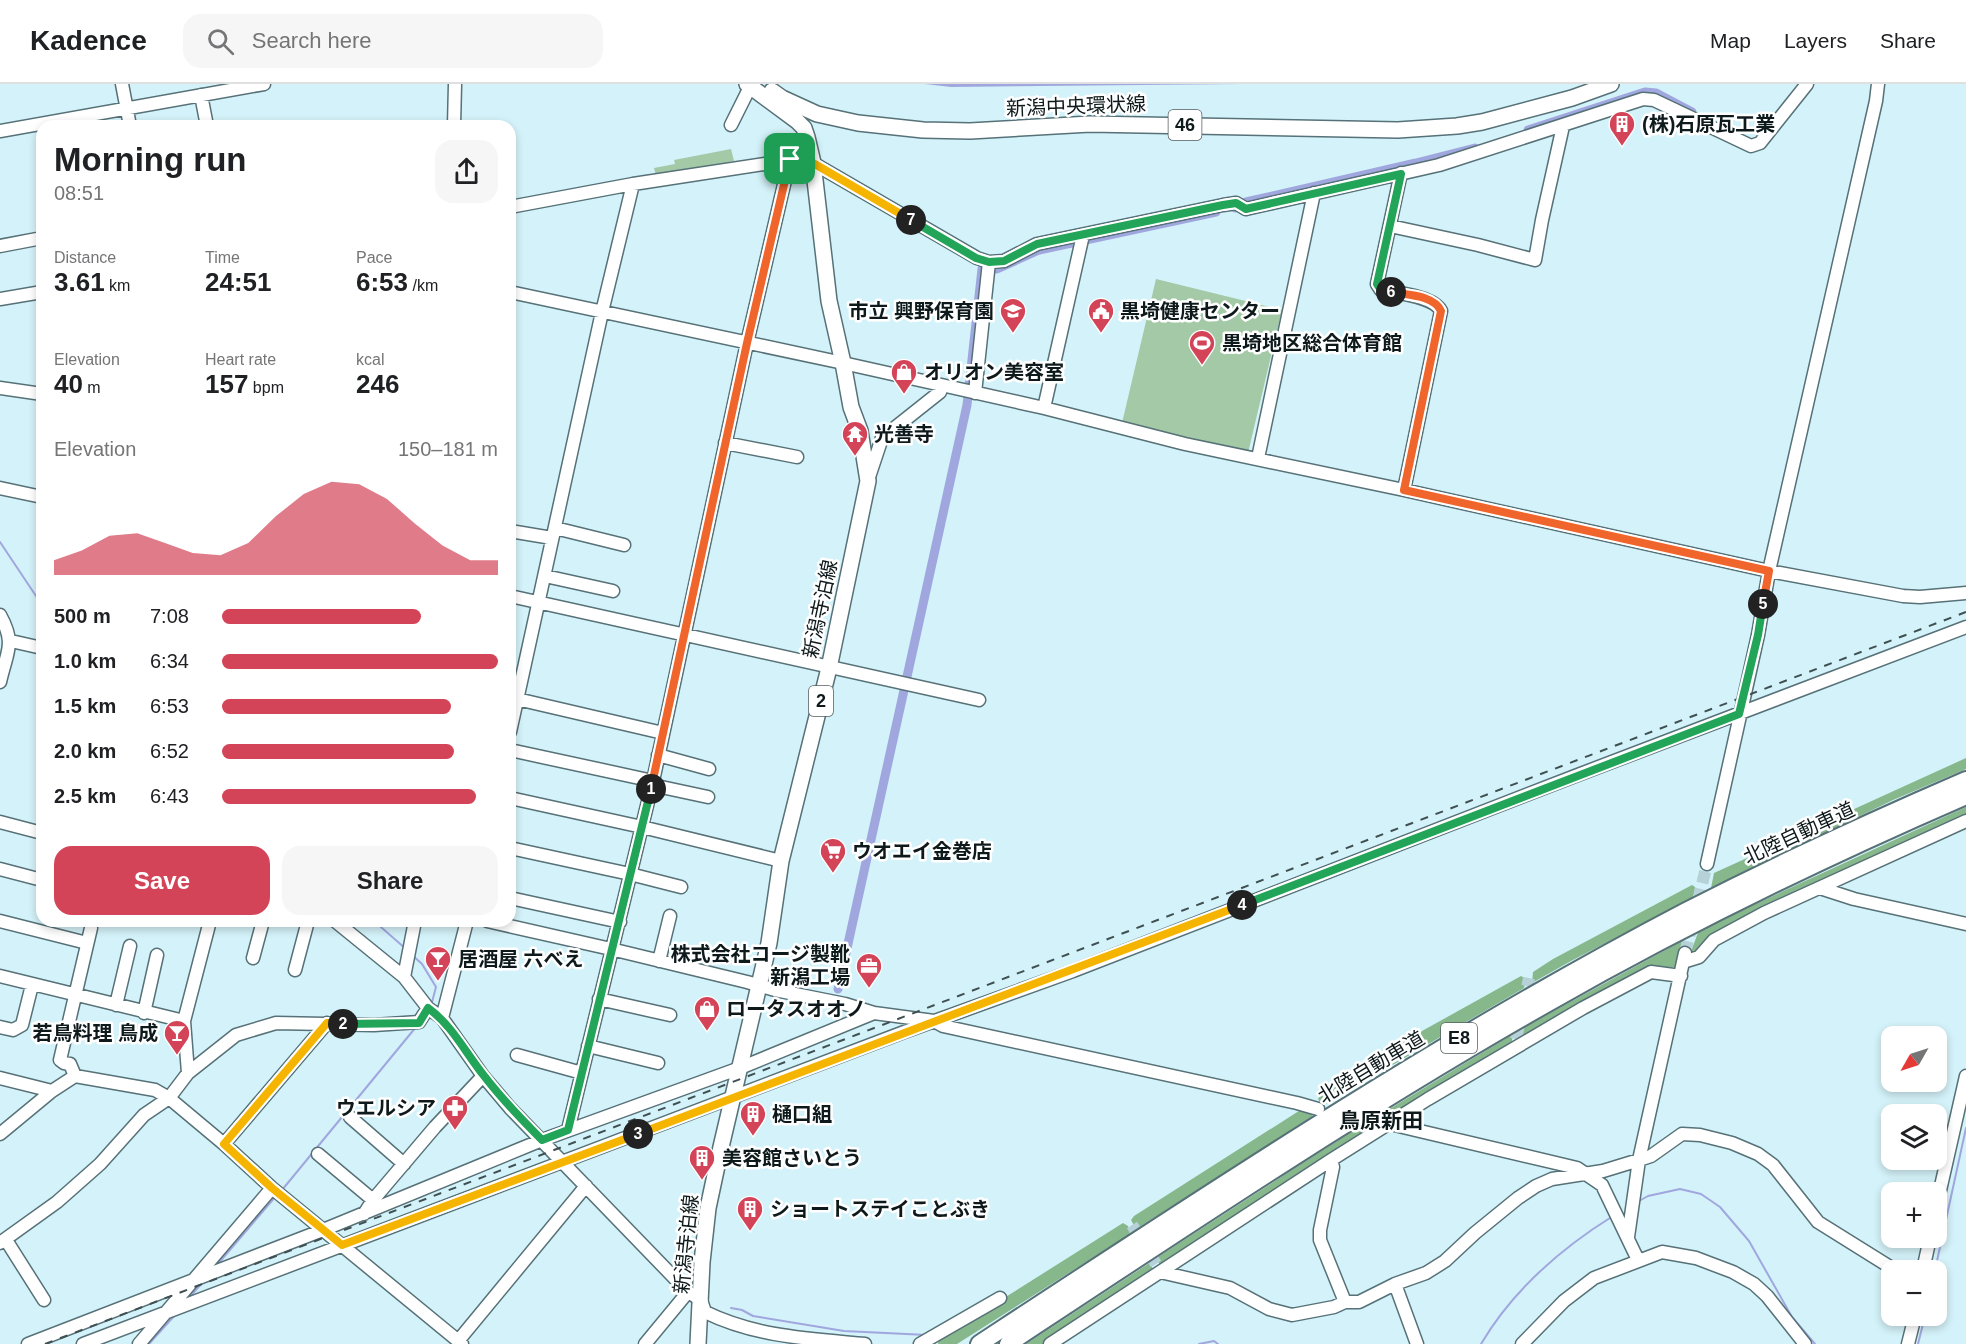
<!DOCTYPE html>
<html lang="en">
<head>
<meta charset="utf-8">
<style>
	:root { --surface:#fff; --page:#f6f6f6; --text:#202124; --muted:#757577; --line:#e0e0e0; --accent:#d44458 }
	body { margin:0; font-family:Helvetica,"Noto Sans JP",sans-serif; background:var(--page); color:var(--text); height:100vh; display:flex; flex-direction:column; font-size:22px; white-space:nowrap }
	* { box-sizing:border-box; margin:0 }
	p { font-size:20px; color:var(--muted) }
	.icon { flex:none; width:33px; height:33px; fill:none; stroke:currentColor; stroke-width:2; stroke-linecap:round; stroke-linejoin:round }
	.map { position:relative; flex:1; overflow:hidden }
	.side { position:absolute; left:36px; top:36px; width:480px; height:807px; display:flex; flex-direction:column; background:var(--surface); border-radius:18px; box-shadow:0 3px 9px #0003 }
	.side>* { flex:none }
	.needle { width:39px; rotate:231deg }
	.tools { position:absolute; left:1881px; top:942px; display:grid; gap:12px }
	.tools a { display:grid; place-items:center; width:66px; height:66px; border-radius:12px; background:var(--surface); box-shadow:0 3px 9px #0003; font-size:30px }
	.pin { position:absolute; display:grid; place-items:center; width:51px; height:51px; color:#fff; margin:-26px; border-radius:12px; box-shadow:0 3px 9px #0006 }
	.km { position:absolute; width:30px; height:30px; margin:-15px; border-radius:50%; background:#222; color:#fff; font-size:16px; line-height:30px; text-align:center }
	.round { display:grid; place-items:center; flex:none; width:63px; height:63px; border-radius:18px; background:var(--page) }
	.headline { display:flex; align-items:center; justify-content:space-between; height:102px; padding:0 18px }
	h1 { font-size:33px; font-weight:600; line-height:45px }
	.figures { display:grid; grid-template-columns:repeat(3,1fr); gap:9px; height:102px; padding:6px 18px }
	.figures div { display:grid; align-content:center }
	.figures b { font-size:26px; font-weight:600 }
	.figures small { font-size:16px; font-weight:400 }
	.figures p { font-size:16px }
	.chart { height:168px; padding:12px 18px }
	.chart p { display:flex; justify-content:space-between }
	.chart svg { width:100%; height:108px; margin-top:6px; fill:var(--accent); opacity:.7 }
	.cta { display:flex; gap:12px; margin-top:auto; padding:12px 18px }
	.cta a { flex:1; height:69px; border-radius:18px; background:var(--accent); color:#fff; font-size:24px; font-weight:600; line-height:69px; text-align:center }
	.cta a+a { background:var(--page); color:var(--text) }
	ul { padding:0 18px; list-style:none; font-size:20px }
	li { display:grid; grid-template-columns:96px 72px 1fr; align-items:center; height:45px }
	li i { height:15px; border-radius:8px; background:var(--accent) }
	header { display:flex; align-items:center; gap:36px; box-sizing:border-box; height:84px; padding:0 30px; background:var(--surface); border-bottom:2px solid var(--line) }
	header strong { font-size:28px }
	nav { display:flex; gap:33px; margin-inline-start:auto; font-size:21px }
	.search { width:420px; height:54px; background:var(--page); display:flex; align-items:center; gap:15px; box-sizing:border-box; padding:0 21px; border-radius:18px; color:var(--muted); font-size:22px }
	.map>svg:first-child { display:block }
</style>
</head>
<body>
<header>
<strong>Kadence</strong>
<div class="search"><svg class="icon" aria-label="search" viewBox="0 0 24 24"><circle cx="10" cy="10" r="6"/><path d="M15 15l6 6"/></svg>Search here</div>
<nav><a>Map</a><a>Layers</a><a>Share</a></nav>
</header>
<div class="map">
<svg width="1966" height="1260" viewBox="0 0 1966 1260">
	<rect width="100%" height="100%" fill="#d4f2f9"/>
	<path fill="#a3c9a7" d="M 731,65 L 734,77 L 656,92 L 654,84 L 675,80 L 674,76 Z
		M 1156,195 L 1282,226 L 1248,369 L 1122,339 Z"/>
	<path fill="#86b88c" d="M 1966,674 L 1966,685 L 1893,716 L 1711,804 L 1714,789 Z
		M 1966,723 L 1966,734 L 1700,867 L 1690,870 L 1699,846 Z
		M 1692,801 L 1695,803 L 1694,813 L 1571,877 L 1532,899 L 1533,888 L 1553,875 Z
		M 1682,857 L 1676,883 L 1650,885 L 1519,960 L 1521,945 Z
		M 1521,892 L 1526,895 L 1524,904 L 1326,1020 L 1320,1018 L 1318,1015 L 1321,1009 L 1413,952 Z
		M 1513,950 L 1511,963 L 1392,1034 L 1378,1032 Z
		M 1302,1025 L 1309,1026 L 1313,1033 L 1136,1145 L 1131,1136 L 1134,1132 Z
		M 1371,1037 L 1373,1043 L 1161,1183 L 1156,1174 L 1357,1044 Z
		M 1123,1139 L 1128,1142 L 1130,1150 L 957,1260 L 938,1260 L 939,1255 Z
		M 1151,1178 L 1153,1187 L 1045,1260 L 1026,1260 Z"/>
	<path fill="#a0a7df" d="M 925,0 L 1240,0 L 951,3 Z"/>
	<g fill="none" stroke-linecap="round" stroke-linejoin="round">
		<path stroke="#a0a7df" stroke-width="2" d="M 0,458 L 42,521
			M 374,837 L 406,865
			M 412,871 L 422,880 L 436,903 L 431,922
			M 282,1106 L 416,943
			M 1639,1117 L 1648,1112 L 1680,1105 L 1701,1110 L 1720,1123 L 1749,1157 L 1792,1233 L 1815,1260
			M 217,1181 L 276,1112
			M 1935,1186 L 1966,1044
			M 188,1215 L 202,1199
			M 731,1224 L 742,1226 L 753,1232 L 844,1247 L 927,1251
			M 149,1260 L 175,1231
			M 1199,1260 L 1214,1257 L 1218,1260
			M 1481,1260 C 1513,1206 1560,1165 1613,1132
			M 1918,1260 L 1925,1232"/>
		<path stroke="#a0a7df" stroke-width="9" d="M 1528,46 L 1645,8 L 1656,9 L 1692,28
			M 1235,124 L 1246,118 L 1416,79 L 1475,64
			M 838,905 L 967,321 L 982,185 L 997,185 L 1039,166 L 1216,128"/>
		<path stroke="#b6d1d8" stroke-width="12" stroke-dasharray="12 6" stroke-linecap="butt" d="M 1685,869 L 1707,780
			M 1516,955 L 1529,894
			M 1132,1141 L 1156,1180"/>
		<g stroke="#567177" stroke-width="15">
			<path id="minor" d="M 122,0 L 130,42
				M 201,11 L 207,42
				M 731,41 L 750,3
				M 454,42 L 455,0
				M 0,47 L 264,0
				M 1401,89 L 1377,200 L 1381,206 C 1397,209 1434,212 1441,227 L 1404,406
				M 510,123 L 633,100 L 797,75 L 813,79 L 977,174 L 989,178 L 1004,177 L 1037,160 L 1223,121 L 1236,119 L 1246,125 L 1250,124 L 1439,81 L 1643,15 L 1654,16 L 1751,62 L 1760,59 L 1807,0
				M 1390,142 L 1478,161 L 1535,176 L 1542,136 L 1563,42
				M 0,162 L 42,154
				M 510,208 L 843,279 L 1044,324 L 1185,360 L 1404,406 L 1769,487 L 1903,512 L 1920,513 L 1966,509
				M 0,215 L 42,208
				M 0,304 L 42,310
				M 975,309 L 989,178
				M 1044,324 L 1083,151
				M 725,359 L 797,373
				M 1258,374 L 1314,109
				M 868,396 L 882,354 L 940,308 L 942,302
				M 0,404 L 42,413
				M 555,444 L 624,461
				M 510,447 L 552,454
				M 545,492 L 613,507
				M 510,512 L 979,616
				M 0,531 C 16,560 7,567 0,598
				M 11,557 L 42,564
				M 517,615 L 663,649
				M 510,648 L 602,228 L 633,100
				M 510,666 L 653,697
				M 658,671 L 709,685
				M 652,701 L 708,713
				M 510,714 L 642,743 L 781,777
				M 0,738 L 42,749
				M 510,764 L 630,790 L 681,803
				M 1707,780 L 1758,551 L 1769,487 L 1876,17 L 1878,0
				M 0,785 L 42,796
				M 1820,804 L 1854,815 L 1966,840
				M 510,814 L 620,838
				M 0,837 L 87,859
				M 335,837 L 404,893 L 428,924 L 442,934 L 483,992 L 510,1024 L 688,1208 L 701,1216 L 705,1228 C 756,1253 810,1255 865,1260
				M 487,837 L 611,865 L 747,898 L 775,906 L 845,920 L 874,929 L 934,937 L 943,942 L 1297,1019 L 1318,1025
				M 253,874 L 263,837
				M 659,877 L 670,832
				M 1683,878 L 1699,873 L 1714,856 L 1764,829 L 1966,737
				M 295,886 L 308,837
				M 0,892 L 184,937
				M 404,893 L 415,837
				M 599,915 L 670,931
				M 116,921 L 130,862
				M 144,929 L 157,871
				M 442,934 L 467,837
				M 0,943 L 13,946 L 22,941 L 32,901
				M 588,962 L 658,979
				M 517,971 L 582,989
				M 188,989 L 184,937 L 210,837
				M 75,992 L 70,980 L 64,979 L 60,976 L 91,844
				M 0,994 L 52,1007
				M 350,1033 L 404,1080
				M 1379,1035 L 1390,1040 L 1577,1084 L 1602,1101 L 1638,1176
				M 568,1046 L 653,697 L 747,259 L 790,75
				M 0,1050 L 52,1007 L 75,992 L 155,1006 L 169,1014 L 224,1060 L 272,1104 L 462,1260
				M 224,1060 L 327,939
				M 318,1070 L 373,1116
				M 1331,1076 L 1333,1083 L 1320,1146 L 1320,1156 L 1345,1218
				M 1936,1124 L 1966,992
				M 364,1130 L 373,1116 L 435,1043 L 483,992
				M 1628,1153 L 1639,1076 L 1685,869
				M 6,1156 L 44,1216
				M 0,1159 L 57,1118 L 100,1080 L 144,1031 L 169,1014 L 188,989 L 236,951 L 276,939 L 374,941 L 419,938 L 428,924
				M 1923,1186 L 1930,1154
				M 1160,1188 L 1230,1204 L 1269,1225 L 1292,1231 L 1334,1223 L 1345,1218 L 1359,1218 L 1395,1200 L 1426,1189 L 1445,1177 L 1475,1149 L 1518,1114 L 1536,1102 L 1552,1095 L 1603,1087 L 1639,1076 L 1651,1072 L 1682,1050 L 1700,1051 L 1732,1059 L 1758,1070 L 1773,1081 L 1818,1138 L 1895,1186
				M 1395,1200 L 1417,1260
				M 458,1257 L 586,1102
				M 28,1260 L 323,1146 L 542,1056 L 740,984 L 874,929
				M 83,1260 L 904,948 L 1073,887 L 1575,692 L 1966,543
				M 139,1260 L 272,1104
				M 645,1260 L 688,1208
				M 920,1260 L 1000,1214
				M 1050,1260 L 1331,1076 L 1428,1015 L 1583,924 L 1651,888 L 1681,892
				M 1522,1260 L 1564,1217 L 1594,1194 L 1662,1168 L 1696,1174 L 1733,1188 L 1754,1200 L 1767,1212 L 1805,1260
				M 1908,1260 L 1915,1232"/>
		</g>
		<g stroke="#567177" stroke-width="18">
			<path id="major" d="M 772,7 L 782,14 L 817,30 L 858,39 L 923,46 L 970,47 L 1090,40 L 1398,46 L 1457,42 L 1482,38 L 1572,14 L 1611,0
				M 698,1260 L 702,1178 L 708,1124 L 721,1063 L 769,859 L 781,777 L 829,584 L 868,397 L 860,347 L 851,323 L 843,279 L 829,217 L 813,79 L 807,53 L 804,44 L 797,37 L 747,0"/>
		</g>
		<g stroke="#567177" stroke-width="20">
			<path id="highway" d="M 979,1260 C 1210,1108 1441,955 1686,827 C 1778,780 1871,737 1966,696
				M 1008,1260 C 1185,1143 1363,1024 1548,919 C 1683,842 1823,774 1966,712"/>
		</g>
		<use href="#minor" stroke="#fff" stroke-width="12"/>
		<use href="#major" stroke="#fff" stroke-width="15"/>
		<use href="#highway" stroke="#fff" stroke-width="16"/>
		<path stroke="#3f4f52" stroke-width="2" stroke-dasharray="8 8" stroke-linecap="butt" d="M 45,1260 L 1966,528"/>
	</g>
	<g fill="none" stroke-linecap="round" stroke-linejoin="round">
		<g stroke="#fff" stroke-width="12">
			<path id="split-1" d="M 651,705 L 747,259 L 790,75"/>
		</g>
		<g stroke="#fff" stroke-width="12">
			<path id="split-2" d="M 343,940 L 419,939 L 428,924 C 453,942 466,970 485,993 C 502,1015 522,1036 542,1056 L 568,1046 L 651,705"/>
		</g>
		<g stroke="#fff" stroke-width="12">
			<path id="split-3" d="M 343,940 L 327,939 L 224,1060 L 272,1104 L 342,1161 L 638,1050"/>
		</g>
		<g stroke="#fff" stroke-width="12">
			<path id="split-4" d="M 638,1050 L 1242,821"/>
		</g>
		<g stroke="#fff" stroke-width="12">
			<path id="split-5" d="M 1242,821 L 1739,630 L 1758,551 L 1763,520"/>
		</g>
		<g stroke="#fff" stroke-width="12">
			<path id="split-6" d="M 1391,208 C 1407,211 1434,211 1441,227 L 1404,406 L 1769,487 L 1763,520"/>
		</g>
		<g stroke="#fff" stroke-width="12">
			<path id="split-7" d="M 911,136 L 976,174 L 989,178 L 1004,177 L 1037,160 L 1223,121 L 1236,119 L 1246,125 L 1250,124 L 1401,90 L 1377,200 L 1381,206 L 1391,208"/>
		</g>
		<g stroke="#fff" stroke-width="12">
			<path id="split-8" d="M 790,75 L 813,79 L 911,136"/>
		</g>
		<use href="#split-1" stroke="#f0652b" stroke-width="8"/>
		<use href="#split-2" stroke="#22a559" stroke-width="8"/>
		<use href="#split-3" stroke="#f5b400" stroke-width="8"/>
		<use href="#split-4" stroke="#f5b400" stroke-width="8"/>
		<use href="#split-5" stroke="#22a559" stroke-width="8"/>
		<use href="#split-6" stroke="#f0652b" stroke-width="8"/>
		<use href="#split-7" stroke="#22a559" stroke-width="8"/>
		<use href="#split-8" stroke="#f5b400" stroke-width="8"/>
	</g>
	<defs>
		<g id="building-pin" transform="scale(1.35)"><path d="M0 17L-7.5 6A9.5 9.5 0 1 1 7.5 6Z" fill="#d44458" stroke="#fff"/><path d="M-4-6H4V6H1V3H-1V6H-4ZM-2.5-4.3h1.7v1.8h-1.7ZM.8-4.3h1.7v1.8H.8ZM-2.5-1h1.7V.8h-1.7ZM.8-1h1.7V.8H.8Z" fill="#fff"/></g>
		<g id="school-pin" transform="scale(1.35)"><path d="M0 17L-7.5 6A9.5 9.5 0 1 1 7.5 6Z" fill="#d44458" stroke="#fff"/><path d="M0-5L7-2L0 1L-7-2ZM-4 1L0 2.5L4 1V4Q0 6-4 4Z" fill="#fff"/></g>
		<g id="civic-pin" transform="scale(1.35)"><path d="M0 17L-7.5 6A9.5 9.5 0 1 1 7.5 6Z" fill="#d44458" stroke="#fff"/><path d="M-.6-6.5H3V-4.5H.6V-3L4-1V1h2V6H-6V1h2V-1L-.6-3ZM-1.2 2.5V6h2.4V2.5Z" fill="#fff"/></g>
		<g id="stadium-pin" transform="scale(1.35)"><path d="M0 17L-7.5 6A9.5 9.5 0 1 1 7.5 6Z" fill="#d44458" stroke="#fff"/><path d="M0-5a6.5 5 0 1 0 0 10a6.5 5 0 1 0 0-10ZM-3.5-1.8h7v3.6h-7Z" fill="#fff"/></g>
		<g id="shop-pin" transform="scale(1.35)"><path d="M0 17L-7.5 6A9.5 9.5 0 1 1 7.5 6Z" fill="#d44458" stroke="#fff"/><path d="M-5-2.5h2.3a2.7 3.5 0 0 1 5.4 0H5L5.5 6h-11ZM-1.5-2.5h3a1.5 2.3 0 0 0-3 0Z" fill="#fff"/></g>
		<g id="temple-pin" transform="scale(1.35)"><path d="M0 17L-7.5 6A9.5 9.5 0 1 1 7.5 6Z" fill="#d44458" stroke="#fff"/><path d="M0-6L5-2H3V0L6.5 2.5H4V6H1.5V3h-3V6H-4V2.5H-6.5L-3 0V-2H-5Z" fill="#fff"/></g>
		<g id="supermarket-pin" transform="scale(1.35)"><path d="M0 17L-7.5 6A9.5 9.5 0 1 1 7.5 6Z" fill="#d44458" stroke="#fff"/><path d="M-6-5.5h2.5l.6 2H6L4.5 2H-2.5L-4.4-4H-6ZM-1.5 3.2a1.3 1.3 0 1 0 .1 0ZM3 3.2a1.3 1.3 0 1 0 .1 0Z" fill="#fff"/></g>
		<g id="bar-pin" transform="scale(1.35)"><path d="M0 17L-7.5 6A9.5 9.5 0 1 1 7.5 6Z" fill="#d44458" stroke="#fff"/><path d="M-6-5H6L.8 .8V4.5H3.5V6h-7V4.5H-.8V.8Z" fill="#fff"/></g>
		<g id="office-pin" transform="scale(1.35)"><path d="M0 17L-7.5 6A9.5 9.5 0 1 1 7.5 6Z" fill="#d44458" stroke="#fff"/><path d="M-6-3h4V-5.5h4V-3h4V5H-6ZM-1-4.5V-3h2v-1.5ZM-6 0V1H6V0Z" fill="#fff"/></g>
		<g id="pharmacy-pin" transform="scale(1.35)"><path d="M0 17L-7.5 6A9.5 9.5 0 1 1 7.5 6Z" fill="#d44458" stroke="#fff"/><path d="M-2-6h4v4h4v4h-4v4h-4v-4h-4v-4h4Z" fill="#fff"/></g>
	</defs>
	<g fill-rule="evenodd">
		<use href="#building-pin" x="1622" y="40"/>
		<use href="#school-pin" x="1013" y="227"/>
		<use href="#civic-pin" x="1101" y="227"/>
		<use href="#stadium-pin" x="1202" y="259"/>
		<use href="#shop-pin" x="904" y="288"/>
		<use href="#temple-pin" x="855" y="350"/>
		<use href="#supermarket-pin" x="833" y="767"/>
		<use href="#bar-pin" x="438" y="875"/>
		<use href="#office-pin" x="869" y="882"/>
		<use href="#shop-pin" x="707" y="925"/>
		<use href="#bar-pin" x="177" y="949"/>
		<use href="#pharmacy-pin" x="455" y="1024"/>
		<use href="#building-pin" x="753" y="1030"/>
		<use href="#building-pin" x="702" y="1074"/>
		<use href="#building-pin" x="750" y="1125"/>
	</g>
	<g text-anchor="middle" stroke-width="5" stroke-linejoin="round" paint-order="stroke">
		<g fill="#fff" stroke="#565e5f" stroke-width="1.5">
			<rect x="1168.5" y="26" width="33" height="30" rx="4.5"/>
			<rect x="809" y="602" width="24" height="30" rx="4.5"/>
			<rect x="1441" y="939" width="36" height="30" rx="4.5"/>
		</g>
		<g font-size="18" font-weight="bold" fill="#0e191b">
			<text x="1185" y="47">46</text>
			<text x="821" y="623">2</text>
			<text x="1459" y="960">E8</text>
		</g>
		<g font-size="20" fill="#0e191b" stroke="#fff">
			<text transform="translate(1076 22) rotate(-2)" y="7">新潟中央環状線</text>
			<text transform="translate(820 525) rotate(-78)" y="7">新潟寺泊線</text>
			<text transform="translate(1799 749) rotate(-25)" y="7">北陸自動車道</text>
			<text transform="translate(1371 983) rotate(-31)" y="7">北陸自動車道</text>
			<text transform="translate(686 1160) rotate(-84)" y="7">新潟寺泊線</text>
		</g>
		<g font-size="20" font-weight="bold" fill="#0e191b" stroke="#fff" text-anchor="start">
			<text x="1642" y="47">(株)石原瓦工業</text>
			<text x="994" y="234" text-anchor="end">市立 興野保育園</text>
			<text x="1120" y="234">黒埼健康センター</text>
			<text x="1222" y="266">黒埼地区総合体育館</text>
			<text x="924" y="295">オリオン美容室</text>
			<text x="874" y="357">光善寺</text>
			<text x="852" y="774">ウオエイ金巻店</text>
			<text x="850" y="877" text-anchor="end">株式会社コージ製靴<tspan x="850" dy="23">新潟工場</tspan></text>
			<text x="458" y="882">居酒屋 六べえ</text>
			<text x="726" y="932">ロータスオオノ</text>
			<text x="158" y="956" text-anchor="end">若鳥料理 鳥成</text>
			<text x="436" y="1031" text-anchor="end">ウエルシア</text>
			<text x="772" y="1037">樋口組</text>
			<text x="722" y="1081">美容館さいとう</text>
			<text x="770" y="1132">ショートステイことぶき</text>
		</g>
		<g font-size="21" font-weight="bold" fill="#0e191b" stroke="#fff">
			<text x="1381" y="1044">鳥原新田</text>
		</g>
	</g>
</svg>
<div class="tools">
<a><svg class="needle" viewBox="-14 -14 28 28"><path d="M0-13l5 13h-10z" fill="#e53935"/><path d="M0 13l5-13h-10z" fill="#757577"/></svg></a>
<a><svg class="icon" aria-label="layers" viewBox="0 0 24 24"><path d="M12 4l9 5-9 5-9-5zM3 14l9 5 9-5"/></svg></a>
<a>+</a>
<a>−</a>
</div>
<div class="pin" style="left:790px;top:75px;background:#1e9e55"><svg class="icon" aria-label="arrive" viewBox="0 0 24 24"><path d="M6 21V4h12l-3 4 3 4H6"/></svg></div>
<b class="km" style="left:651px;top:705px">1</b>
<b class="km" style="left:343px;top:940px">2</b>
<b class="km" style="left:638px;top:1050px">3</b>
<b class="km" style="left:1242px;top:821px">4</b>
<b class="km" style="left:1763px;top:520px">5</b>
<b class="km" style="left:1391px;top:208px">6</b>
<b class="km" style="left:911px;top:136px">7</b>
<section class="side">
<div class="headline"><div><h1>Morning run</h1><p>08:51</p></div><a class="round"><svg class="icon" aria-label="share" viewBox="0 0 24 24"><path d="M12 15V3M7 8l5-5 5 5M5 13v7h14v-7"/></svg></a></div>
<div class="figures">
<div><p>Distance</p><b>3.61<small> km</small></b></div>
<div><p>Time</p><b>24:51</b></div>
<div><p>Pace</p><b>6:53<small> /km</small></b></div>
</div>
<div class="figures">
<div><p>Elevation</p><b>40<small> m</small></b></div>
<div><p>Heart rate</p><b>157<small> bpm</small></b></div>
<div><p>kcal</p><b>246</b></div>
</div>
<div class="chart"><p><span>Elevation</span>150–181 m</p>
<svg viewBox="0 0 160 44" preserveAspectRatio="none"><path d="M0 44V38L10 34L20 28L30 27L40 31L50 35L60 36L70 31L80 20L90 11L100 6L110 7L120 13L130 23L140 32L150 38L160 38V44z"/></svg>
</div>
<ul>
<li><b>500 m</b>7:08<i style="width:72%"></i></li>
<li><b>1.0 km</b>6:34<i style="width:100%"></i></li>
<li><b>1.5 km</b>6:53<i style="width:83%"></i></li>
<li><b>2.0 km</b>6:52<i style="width:84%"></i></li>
<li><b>2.5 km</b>6:43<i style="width:92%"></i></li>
</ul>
<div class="cta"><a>Save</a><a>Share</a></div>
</section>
</div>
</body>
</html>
